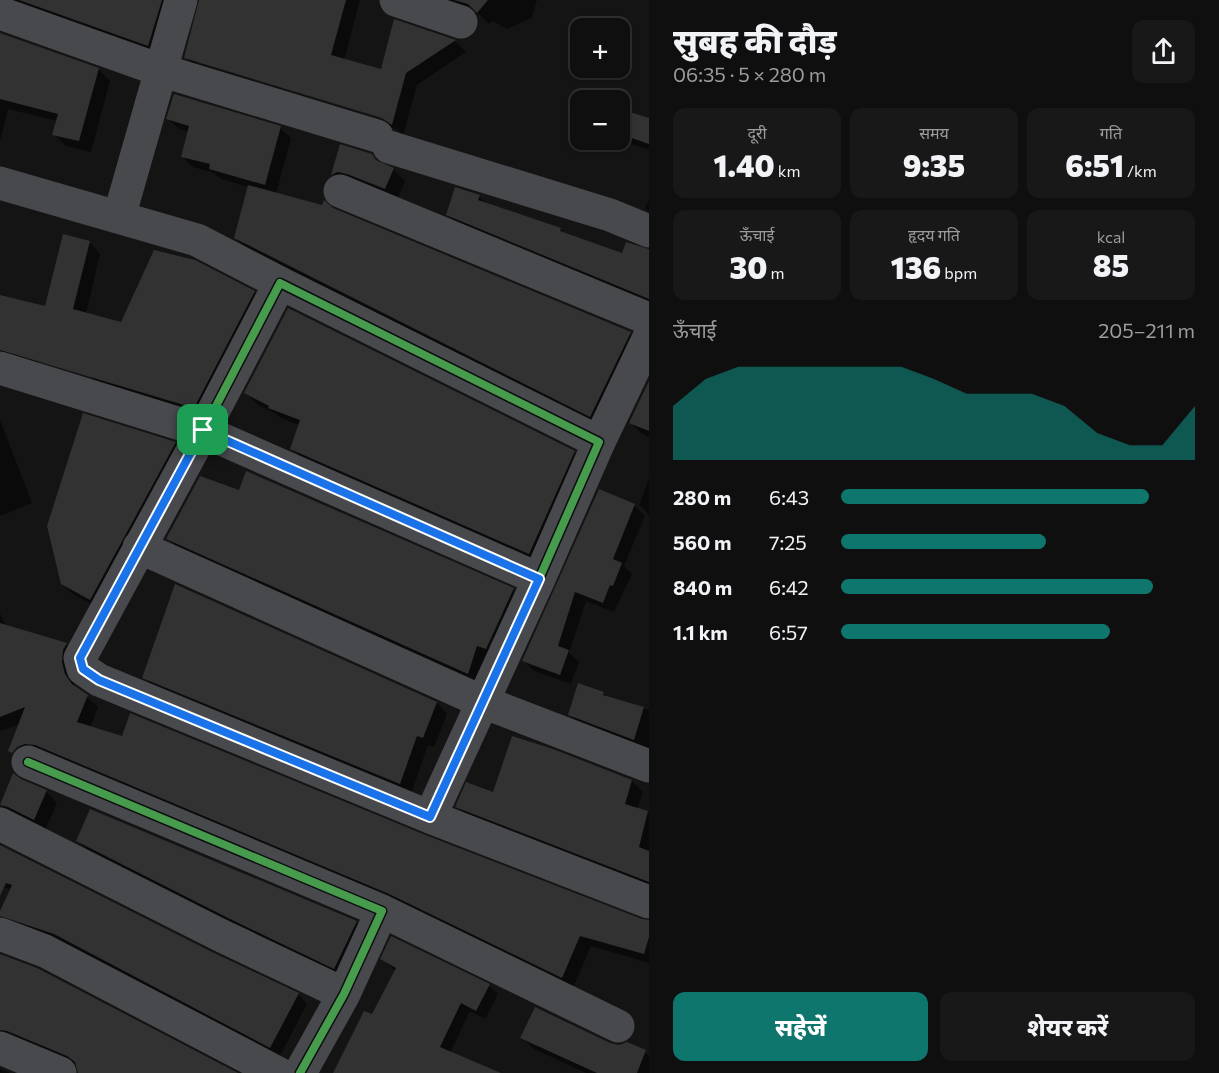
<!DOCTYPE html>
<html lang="hi">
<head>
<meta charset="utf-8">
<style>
	:root { --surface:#0f0f0f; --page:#181818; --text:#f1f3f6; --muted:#9b9c9e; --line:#2f2f2f; --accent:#0f766e }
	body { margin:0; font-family:Commissioner,"Noto Sans Devanagari",sans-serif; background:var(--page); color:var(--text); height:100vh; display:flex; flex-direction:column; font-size:22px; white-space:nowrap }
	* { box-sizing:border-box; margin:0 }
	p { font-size:20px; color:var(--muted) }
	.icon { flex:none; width:33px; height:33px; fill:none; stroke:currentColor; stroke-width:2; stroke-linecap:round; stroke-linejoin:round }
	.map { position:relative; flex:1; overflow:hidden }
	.side { display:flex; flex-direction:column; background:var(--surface); width:570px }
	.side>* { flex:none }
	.controls { position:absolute; left:570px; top:18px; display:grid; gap:12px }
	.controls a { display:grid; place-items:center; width:60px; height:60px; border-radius:12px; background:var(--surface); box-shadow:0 2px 4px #0004,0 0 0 2px var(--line); font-size:30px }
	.pin { position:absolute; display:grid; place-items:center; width:51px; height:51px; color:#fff; margin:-26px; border-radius:12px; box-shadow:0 3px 9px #0006 }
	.round { display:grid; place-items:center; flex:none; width:63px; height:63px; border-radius:12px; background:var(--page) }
	.headline { display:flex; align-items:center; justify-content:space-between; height:102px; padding:0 24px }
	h1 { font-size:33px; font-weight:800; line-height:45px }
	.stats { display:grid; grid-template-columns:repeat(3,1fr); gap:9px; height:102px; padding:6px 24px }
	.stats div { display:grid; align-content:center; border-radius:12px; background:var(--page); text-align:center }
	.stats b { font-size:30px; font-weight:800 }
	.stats small { font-size:16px; font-weight:400 }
	.stats p { font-size:16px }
	.chart { height:168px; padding:12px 24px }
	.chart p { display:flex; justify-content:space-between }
	.chart svg { width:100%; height:108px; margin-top:6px; fill:var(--accent); opacity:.7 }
	.action { display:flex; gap:12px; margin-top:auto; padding:12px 24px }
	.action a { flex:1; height:69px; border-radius:12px; background:var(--accent); color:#fff; font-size:24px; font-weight:800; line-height:69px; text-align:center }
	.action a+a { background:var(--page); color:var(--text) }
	ul { padding:0 24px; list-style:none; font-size:20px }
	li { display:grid; grid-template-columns:96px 72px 1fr; align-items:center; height:45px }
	li i { height:15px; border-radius:8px; background:var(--accent) }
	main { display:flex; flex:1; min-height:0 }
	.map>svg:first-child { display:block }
</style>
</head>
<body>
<main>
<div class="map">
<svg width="649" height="1073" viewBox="0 0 649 1073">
	<rect width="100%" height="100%" fill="#141414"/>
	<path fill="#0007" fill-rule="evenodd" d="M 0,0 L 178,0 L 160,57 Z
		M 201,0 L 360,0 L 344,60 L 382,70 L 395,21 L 455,41 L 466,52 L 417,85 L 403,135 L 396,129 L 197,69 L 186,57 ZM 197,60 L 390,119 L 389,122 L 197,63 Z
		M 435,0 L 537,0 L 532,18 L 507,29 L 492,21 L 489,24 L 480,15 Z
		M 0,34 L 98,69 L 110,81 L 91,152 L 66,146 L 54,134 L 57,121 L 8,109 L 0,141 Z
		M 620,110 L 649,120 L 649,150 L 623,141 L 620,138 Z
		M 168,119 L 280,128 L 291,138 L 276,194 L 332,210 L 630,333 L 640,343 L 601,426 L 246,248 L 235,237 L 249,187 L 221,179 L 214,173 L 193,167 L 183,157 L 189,132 L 179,129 Z
		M 341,146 L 371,155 L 379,163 L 394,170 L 405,181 L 397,200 L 344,185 L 333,174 Z
		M 479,196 L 489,206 L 560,229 L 564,234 L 622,255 L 649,251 L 649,304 L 458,225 L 448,214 Z
		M 649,200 L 649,212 L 645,208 Z
		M 89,242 L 100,254 L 86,314 L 122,324 L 254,292 L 265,304 L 205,419 L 101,387 L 89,375 L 80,349 L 30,365 L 0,361 L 0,296 L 46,308 Z
		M 649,384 L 649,437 L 641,433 L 631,423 Z
		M 246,393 L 574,452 L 585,463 L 540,564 L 303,459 L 292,448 L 299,425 L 281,418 L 276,414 L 257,404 Z
		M 0,420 L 32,503 L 0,516 Z
		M 175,443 L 186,454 L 102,609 L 74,595 L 62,584 Z
		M 649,478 L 649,515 L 639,505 Z
		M 239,492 L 513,590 L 524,601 L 479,684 L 179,549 L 168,538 Z
		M 634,505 L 645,516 L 624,566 L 632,574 L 614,612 L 586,601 L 569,653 L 579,662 L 571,684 L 534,671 L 524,661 Z
		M 176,586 L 437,703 L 447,714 L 434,747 L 428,745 L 411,794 L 154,688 L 144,677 Z
		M 0,613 L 6,627 L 66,645 L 77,656 L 72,674 L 75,686 L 98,707 L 90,728 L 422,836 L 642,921 L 649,922 L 649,963 L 591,946 L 573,988 L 30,757 L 19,746 L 20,724 L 0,731 Z
		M 603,693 L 609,698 L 649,710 L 649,752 L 580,725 L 569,714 Z
		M 632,781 L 643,792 L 637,810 L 649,813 L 649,888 L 468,817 L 457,806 L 494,794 Z
		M 46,791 L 57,803 L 45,830 L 12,816 L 1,805 Z
		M 77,841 L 356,922 L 366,932 L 344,977 L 239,927 L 87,850 Z
		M 0,845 L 211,953 L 298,994 L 307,1004 L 280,1056 L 9,924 L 0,915 L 11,890 L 0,885 Z
		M 0,956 L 234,1073 L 80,1073 L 78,1065 L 19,1041 L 0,1044 Z
		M 382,959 L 489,986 L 498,994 L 485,1019 L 470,1011 L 450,1053 L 476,1073 L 334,1073 L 373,1017 L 396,971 Z
		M 522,1038 L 619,1046 L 627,1044 L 649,1055 L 649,1073 L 586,1073 L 534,1049 Z
		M 0,1069 L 10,1073 L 0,1073 Z"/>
	<path fill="#323233" d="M 19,0 L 162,0 L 148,46 Z
		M 199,0 L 346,0 L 331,55 L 381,69 L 394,19 L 456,40 L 406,73 L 392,125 L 382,118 L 184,58 Z
		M 454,0 L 488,0 L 477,13 L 468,4 Z
		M 0,33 L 99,68 L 79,141 L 52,135 L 58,114 L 0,99 Z
		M 174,94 L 281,126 L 265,185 L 209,169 L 210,164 L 181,157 L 189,126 L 166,119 Z
		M 620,109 L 649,118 L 649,144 L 620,134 Z
		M 340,144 L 372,154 L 376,160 L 394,168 L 385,189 L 347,174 L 338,172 L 331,175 Z
		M 248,185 L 322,205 L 324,200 L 333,208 L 631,332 L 590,417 L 234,238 Z
		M 455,187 L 480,195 L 478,200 L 561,228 L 560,231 L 622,253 L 626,242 L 649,249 L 649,299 L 446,215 Z
		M 63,234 L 90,241 L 73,309 L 121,322 L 154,250 L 195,260 L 255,291 L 194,408 L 0,350 L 0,295 L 45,306 Z
		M 288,308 L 575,451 L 529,554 L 290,449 L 300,420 L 268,408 L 269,406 L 244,393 Z
		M 649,381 L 649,431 L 629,423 Z
		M 83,413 L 176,442 L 90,600 L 61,584 L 47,526 Z
		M 246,471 L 514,588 L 486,649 L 477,646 L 468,674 L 166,539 L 200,476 L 239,490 Z
		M 599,489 L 635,504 L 613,559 L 622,563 L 613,586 L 610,585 L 603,603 L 575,592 L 558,646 L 569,650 L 560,675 L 522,661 Z
		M 175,584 L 437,702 L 423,738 L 417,736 L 400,784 L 142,678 Z
		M 0,623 L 67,643 L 63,650 L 62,662 L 65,674 L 72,684 L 88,695 L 77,722 L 122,736 L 130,713 L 423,834 L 642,919 L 649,920 L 649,937 L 644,954 L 580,936 L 562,978 L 389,894 L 35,745 L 25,744 L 17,747 L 12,753 L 8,751 L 25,707 L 0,717 Z
		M 578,683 L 604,692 L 603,695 L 644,707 L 634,740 L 568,715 Z
		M 512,736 L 553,749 L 632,780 L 625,804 L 648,811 L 639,847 L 649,851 L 649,882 L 455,807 L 466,782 L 493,792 Z
		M 13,773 L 21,779 L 47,790 L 34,820 L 8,807 L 0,805 Z
		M 90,809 L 357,921 L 334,969 L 228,918 L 76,841 Z
		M 0,845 L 212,952 L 299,993 L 270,1048 L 54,934 L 0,916 L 0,911 L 12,885 L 6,883 L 0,896 Z
		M 391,936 L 490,984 L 476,1011 L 461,1003 L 440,1047 L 501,1073 L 333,1073 L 364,1011 L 372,1014 L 396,968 L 380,959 Z
		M 0,954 L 37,968 L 238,1073 L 78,1073 L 75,1062 L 67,1056 L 7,1031 L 0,1030 Z
		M 535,1007 L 610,1043 L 619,1045 L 627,1042 L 646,1050 L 637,1073 L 597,1073 L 520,1038 Z"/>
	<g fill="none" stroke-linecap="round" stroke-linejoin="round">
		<path stroke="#48494d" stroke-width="33" d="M 396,0 L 461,22
			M 0,13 L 160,70 L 377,136
			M 389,147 L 610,215 L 649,231
			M 0,183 L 197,240 L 280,283
			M 340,191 L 649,319
			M 119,217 L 181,0
			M 0,368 L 203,431 L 539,579 L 430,817 L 649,902
			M 599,442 L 649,337
			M 139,547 L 483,702 L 649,766
			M 28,762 L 382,911 L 344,994 L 300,1073
			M 430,817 L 99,680 L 83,669 L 80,658 L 203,431 L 280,283 L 599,442 L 539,579
			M 0,824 L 220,935 L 344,994
			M 382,911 L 618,1026
			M 0,934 L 45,951 L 278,1073
			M 0,1048 L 60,1073"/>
		<g stroke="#0e0e10" stroke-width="11">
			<path id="cycleway" d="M 28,762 L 382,911 L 344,994 L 300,1073
				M 430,817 L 99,680 L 83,669 L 80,658 L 203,431 L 280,283 L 599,442 L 539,579"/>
		</g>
		<use href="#cycleway" stroke="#469c4c" stroke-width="8"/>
	</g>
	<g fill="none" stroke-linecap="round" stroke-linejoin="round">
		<g stroke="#fff" stroke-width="12">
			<path id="route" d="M 203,430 L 539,579 L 430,817 L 99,680 L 83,669 L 80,658 Z"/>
		</g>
		<use href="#route" stroke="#1a73e8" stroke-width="8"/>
	</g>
</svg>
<div class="controls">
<a>+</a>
<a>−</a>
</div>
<div class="pin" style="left:203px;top:430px;background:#1e9e55"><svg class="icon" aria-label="arrive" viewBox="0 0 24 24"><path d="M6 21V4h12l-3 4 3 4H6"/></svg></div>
</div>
<section class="side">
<div class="headline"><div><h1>सुबह की दौड़</h1><p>06:35 · 5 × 280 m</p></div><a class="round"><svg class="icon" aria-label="share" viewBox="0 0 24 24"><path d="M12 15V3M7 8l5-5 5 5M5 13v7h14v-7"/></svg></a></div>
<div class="stats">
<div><p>दूरी</p><b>1.40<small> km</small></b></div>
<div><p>समय</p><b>9:35</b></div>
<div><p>गति</p><b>6:51<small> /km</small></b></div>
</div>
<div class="stats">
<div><p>ऊँचाई</p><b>30<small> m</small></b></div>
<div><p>हृदय गति</p><b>136<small> bpm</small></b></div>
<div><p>kcal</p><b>85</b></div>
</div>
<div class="chart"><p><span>ऊँचाई</span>205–211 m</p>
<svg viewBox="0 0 160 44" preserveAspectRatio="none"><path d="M0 44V22L10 11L20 6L30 6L40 6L50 6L60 6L70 6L80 11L90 17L100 17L110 17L120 22L130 33L140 38L150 38L160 22V44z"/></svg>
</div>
<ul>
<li><b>280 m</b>6:43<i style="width:87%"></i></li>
<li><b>560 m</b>7:25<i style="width:58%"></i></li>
<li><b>840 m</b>6:42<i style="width:88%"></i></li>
<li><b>1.1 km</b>6:57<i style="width:76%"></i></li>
</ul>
<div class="action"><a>सहेजें</a><a>शेयर करें</a></div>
</section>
</main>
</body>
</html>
